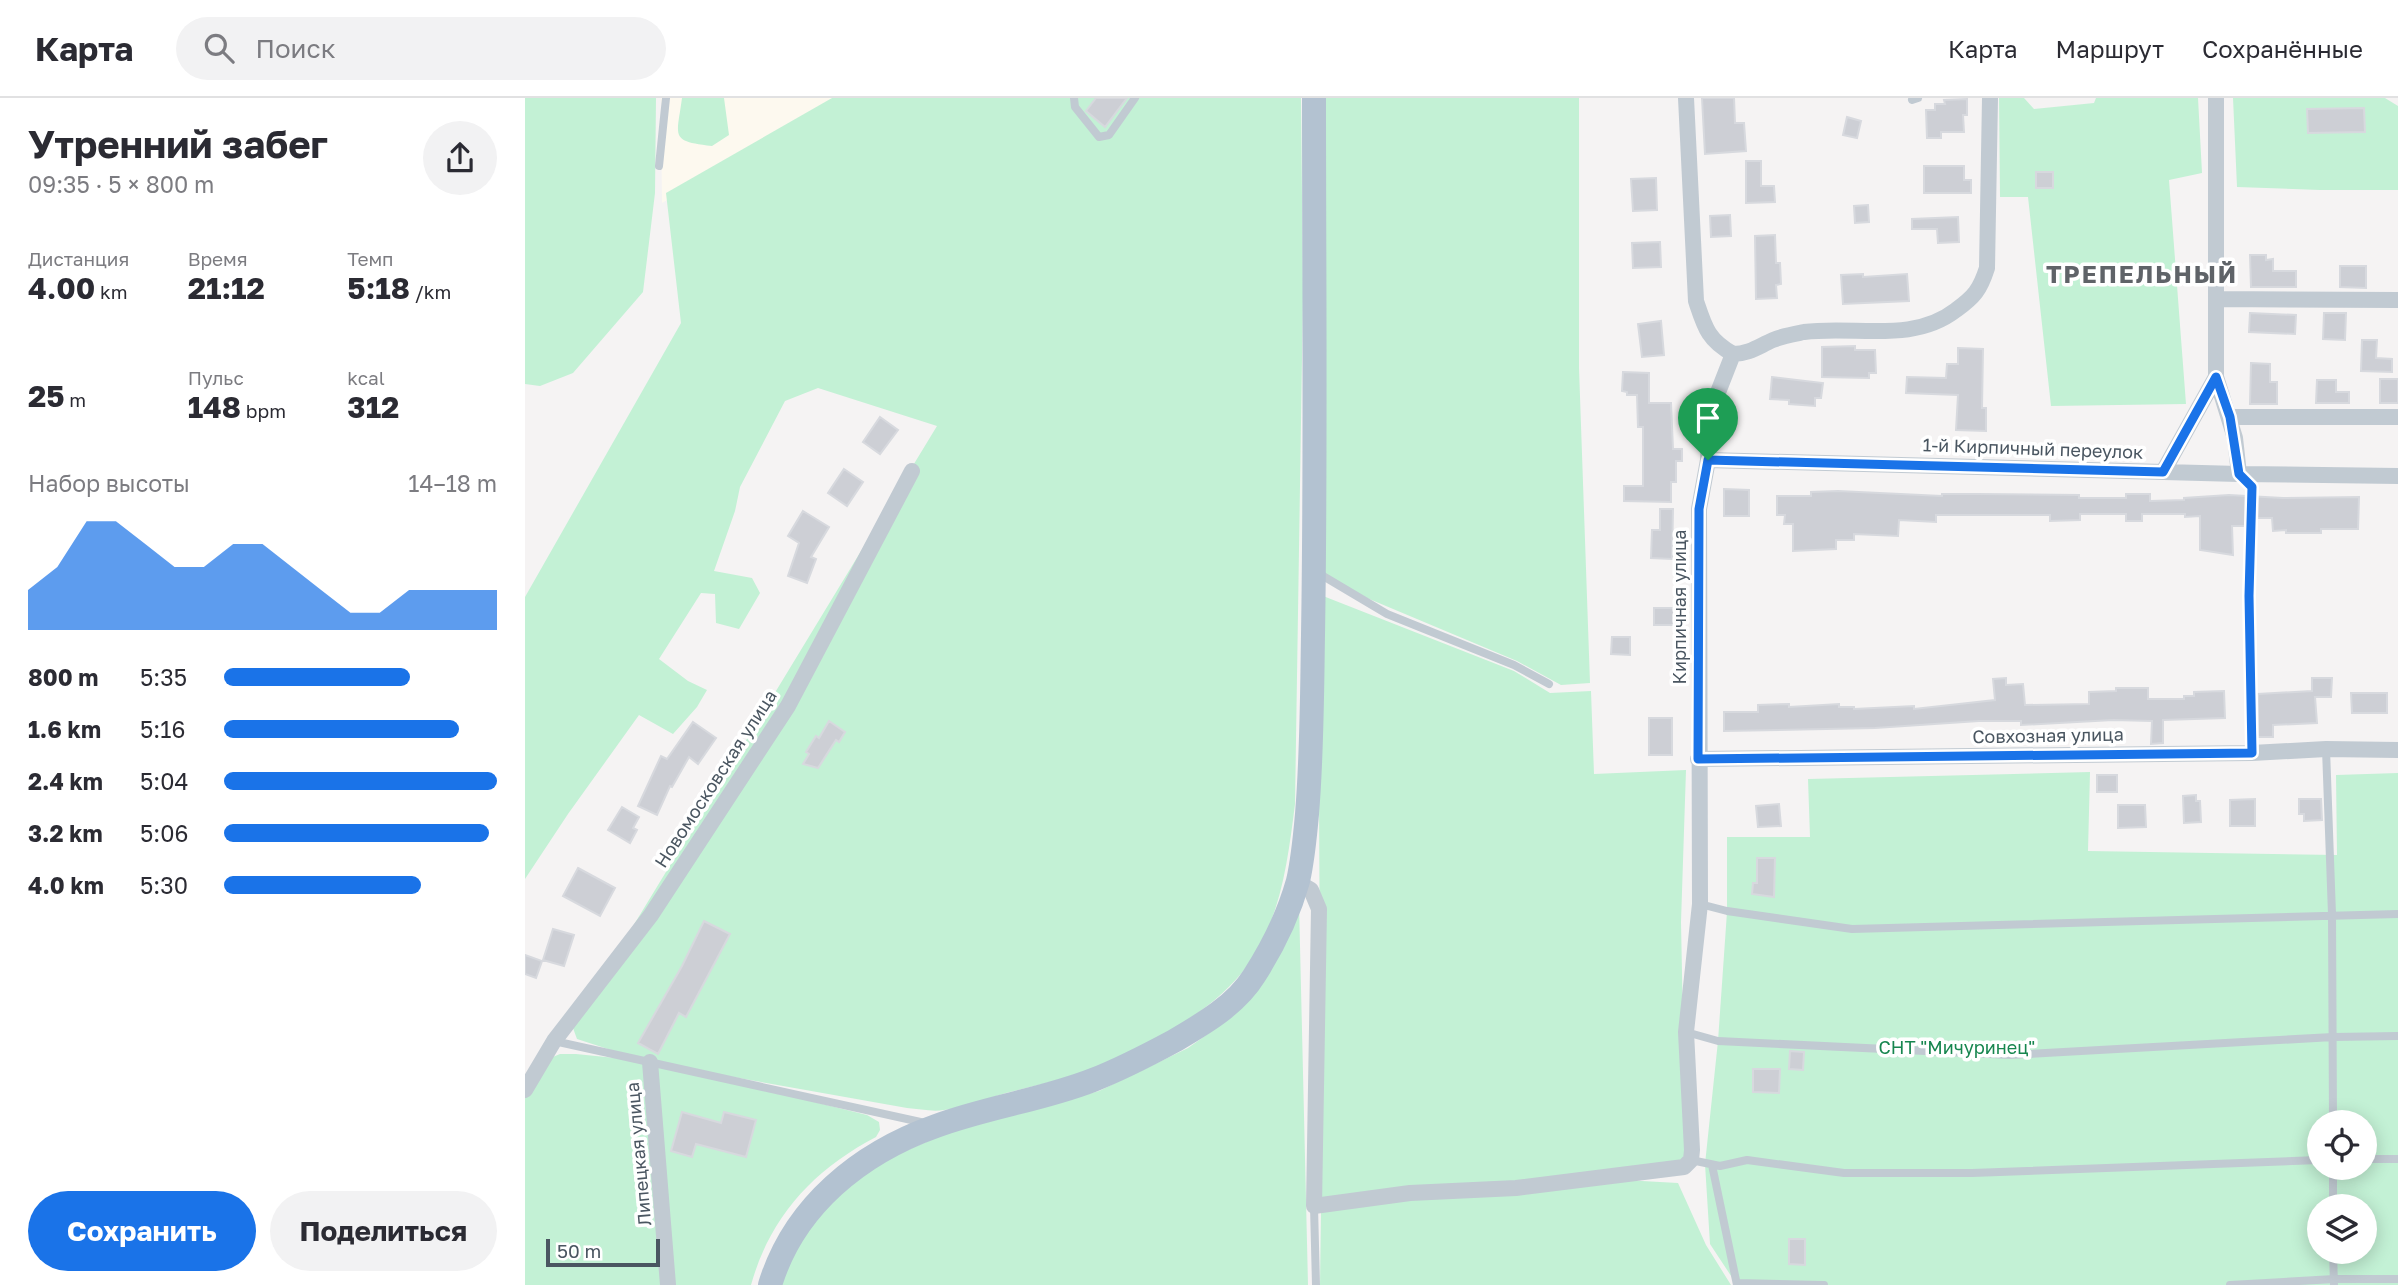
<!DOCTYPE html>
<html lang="ru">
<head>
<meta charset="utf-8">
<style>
	:root { --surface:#fff; --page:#f2f2f3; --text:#2b2b33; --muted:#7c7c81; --line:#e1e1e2; --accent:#1a73e8 }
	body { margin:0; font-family:"Golos Text",sans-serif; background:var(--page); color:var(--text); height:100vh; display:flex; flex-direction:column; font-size:26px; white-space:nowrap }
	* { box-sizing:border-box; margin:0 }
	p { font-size:23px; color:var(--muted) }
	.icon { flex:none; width:38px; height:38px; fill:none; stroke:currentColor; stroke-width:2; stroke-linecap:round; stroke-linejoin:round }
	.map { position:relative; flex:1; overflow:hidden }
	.details { display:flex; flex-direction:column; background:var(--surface); width:525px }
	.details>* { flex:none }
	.fabs { position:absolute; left:1782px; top:1012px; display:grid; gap:14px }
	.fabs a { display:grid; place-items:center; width:70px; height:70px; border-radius:50%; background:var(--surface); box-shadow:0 4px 18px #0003; font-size:35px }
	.scale { position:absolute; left:21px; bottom:18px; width:114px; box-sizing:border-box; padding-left:7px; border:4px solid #4a5661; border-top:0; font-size:19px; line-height:24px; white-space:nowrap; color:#4a5661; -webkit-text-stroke:5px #fff; paint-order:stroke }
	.pin { position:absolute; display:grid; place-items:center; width:60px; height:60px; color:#fff; margin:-72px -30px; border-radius:50% 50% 50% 0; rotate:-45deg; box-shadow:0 0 7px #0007 }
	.pin .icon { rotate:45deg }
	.round { display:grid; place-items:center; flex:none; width:74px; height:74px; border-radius:37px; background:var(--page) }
	.headline { display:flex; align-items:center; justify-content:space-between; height:119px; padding:0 28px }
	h1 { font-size:38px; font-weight:700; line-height:52px }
	.stats { display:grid; grid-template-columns:repeat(3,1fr); gap:10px; height:119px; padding:7px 28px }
	.stats div { display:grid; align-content:center }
	.stats b { font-size:30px; font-weight:700 }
	.stats small { font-size:19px; font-weight:400 }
	.stats p { font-size:19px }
	.chart { height:196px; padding:14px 28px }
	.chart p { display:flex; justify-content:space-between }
	.chart svg { width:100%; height:126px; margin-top:7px; fill:var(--accent); opacity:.7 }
	.action { display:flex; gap:14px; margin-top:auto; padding:14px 28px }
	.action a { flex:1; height:80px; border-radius:42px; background:var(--accent); color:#fff; font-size:28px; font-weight:700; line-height:80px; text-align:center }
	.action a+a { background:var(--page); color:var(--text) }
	ul { padding:0 28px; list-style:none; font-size:23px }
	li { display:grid; grid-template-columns:112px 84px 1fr; align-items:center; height:52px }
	li i { height:18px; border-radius:9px; background:var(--accent) }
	header { display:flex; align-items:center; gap:42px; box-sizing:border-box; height:98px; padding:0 35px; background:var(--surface); border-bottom:2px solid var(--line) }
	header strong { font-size:33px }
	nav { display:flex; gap:38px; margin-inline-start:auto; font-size:24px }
	.search { width:490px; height:63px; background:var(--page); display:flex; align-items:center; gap:18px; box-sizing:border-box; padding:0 24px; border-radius:38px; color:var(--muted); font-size:26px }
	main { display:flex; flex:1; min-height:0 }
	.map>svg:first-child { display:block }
</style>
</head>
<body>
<header>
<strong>Карта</strong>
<div class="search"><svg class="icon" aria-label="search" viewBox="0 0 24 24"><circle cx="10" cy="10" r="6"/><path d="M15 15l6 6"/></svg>Поиск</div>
<nav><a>Карта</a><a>Маршрут</a><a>Сохранённые</a></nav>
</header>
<main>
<section class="details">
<div class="headline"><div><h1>Утренний забег</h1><p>09:35 · 5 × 800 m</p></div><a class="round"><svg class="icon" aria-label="share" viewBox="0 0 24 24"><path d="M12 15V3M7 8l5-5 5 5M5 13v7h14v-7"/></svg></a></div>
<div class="stats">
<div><p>Дистанция</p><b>4.00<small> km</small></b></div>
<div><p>Время</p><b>21:12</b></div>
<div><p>Темп</p><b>5:18<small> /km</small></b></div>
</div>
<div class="stats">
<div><b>25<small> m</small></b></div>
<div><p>Пульс</p><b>148<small> bpm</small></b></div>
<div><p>kcal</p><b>312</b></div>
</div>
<div class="chart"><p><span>Набор высоты</span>14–18 m</p>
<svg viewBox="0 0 160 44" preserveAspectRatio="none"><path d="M0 44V30L10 22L20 6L30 6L40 14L50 22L60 22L70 14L80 14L90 22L100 30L110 38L120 38L130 30L140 30L150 30L160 30V44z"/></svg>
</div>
<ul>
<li><b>800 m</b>5:35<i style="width:68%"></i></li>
<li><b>1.6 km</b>5:16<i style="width:86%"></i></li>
<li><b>2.4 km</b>5:04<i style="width:100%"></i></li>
<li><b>3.2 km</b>5:06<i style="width:97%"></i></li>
<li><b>4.0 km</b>5:30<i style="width:72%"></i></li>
</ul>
<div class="action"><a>Сохранить</a><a>Поделиться</a></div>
</section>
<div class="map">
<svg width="1873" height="1187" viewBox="0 0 1873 1187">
	<rect width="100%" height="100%" fill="#f5f3f3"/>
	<path fill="#fdf9ef" d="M 136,0 L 321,0 L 137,105 Z"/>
	<path fill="#c3f1d5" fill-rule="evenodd" d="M 0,0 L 131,0 L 130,95 L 118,194 L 48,275 L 15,288 L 0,286 Z
		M 157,0 L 199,0 L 204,37 L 187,48 C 144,43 152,39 157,0 Z
		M 307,0 L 776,0 L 778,197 L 770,706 C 763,761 756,822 722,868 C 689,914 616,953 563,972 C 537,982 508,988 481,995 C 461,1001 440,1009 419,1012 C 408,1014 394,1011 382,1010 L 141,967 L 342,1017 L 354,1024 L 355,1032 L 351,1039 C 288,1072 245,1119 226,1187 L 0,1187 L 0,994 L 23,961 L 35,956 L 51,956 L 120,963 L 52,941 L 48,930 L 51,922 L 412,328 L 293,290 L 260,303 L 215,389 L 210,413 L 189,473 L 227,480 L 235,495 L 214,531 L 191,525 L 190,496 L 176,495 L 134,561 L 163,583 L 182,592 L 172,609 L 148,636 L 114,617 L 43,716 L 0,781 L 0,499 L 156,225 L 141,95 Z
		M 796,0 L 1054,0 L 1054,270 L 1065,585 L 1036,587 L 992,563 L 799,482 Z
		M 1474,0 L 1499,0 L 1509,11 L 1569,5 L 1571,0 L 1673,0 L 1677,75 L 1644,82 L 1661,306 L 1526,308 L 1503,99 L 1475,99 Z
		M 1708,0 L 1860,0 L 1873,8 L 1873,92 L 1795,92 L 1712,89 Z
		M 793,496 L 989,573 L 1025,595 L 1066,593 L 1069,676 L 1161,672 L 1156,824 L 1160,1026 L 1159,1058 L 1155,1066 L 990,1084 L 796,1101 Z
		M 1565,674 L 1563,753 L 1812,757 L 1811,677 L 1873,675 L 1873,1187 L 1212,1187 L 1185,1146 L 1180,1066 L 1193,943 L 1202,814 L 1202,739 L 1285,739 L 1283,681 ZM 1794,1024 L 1839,1024 L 1839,1069 L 1794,1069 ZM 1794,1108 L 1839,1108 L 1839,1153 L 1794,1153 Z
		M 774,805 L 783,1187 L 252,1187 L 285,1119 L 341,1070 L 422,1035 L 574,993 L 663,950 L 708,918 Z
		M 1099,1082 L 1153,1085 L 1181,1147 L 1206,1187 L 795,1187 L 796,1112 L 887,1100 Z"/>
	<path fill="#cdcfd5" stroke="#d7d9de" stroke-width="2" d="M 571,0 L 602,0 L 580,29 L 561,13 Z
		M 1177,0 L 1209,0 L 1210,25 L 1219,25 L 1221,53 L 1180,56 Z
		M 1442,1 L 1442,17 L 1438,17 L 1439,34 L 1416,34 L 1416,40 L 1402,40 L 1401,12 L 1410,12 L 1410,6 L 1420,6 L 1419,2 Z
		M 1839,10 L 1840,34 L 1783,35 L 1782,11 Z
		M 1322,19 L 1336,23 L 1332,40 L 1318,37 Z
		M 1221,63 L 1236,63 L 1236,88 L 1249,88 L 1250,104 L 1221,105 Z
		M 1399,68 L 1439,68 L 1439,82 L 1446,82 L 1446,95 L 1399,95 Z
		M 1511,74 L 1528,74 L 1528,90 L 1511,90 Z
		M 1131,80 L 1132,112 L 1108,113 L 1106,81 Z
		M 1343,107 L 1344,124 L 1330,125 L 1329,108 Z
		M 1205,117 L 1206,138 L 1186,139 L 1185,118 Z
		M 1433,119 L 1434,144 L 1413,145 L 1412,131 L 1387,131 L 1387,121 Z
		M 1250,137 L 1251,165 L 1255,165 L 1256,186 L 1251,187 L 1252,200 L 1231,201 L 1230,138 Z
		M 1135,144 L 1136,169 L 1108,170 L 1107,145 Z
		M 1725,157 L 1741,157 L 1741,162 L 1748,161 L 1748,173 L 1771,173 L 1771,189 L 1726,189 Z
		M 1815,168 L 1841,168 L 1841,190 L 1815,189 Z
		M 1338,176 L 1338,179 L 1382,176 L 1384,203 L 1318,206 L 1316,177 Z
		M 1725,215 L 1771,217 L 1770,236 L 1724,234 Z
		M 1799,215 L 1821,215 L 1820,242 L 1798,241 Z
		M 1136,223 L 1139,257 L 1117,259 L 1113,226 Z
		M 1837,242 L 1852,242 L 1851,260 L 1867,261 L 1867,274 L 1836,273 Z
		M 1330,248 L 1330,252 L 1350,252 L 1351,275 L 1344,275 L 1344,280 L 1297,279 L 1297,249 Z
		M 1433,250 L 1458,251 L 1457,310 L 1461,310 L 1461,333 L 1431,332 L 1433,297 L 1381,295 L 1382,279 L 1421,280 L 1422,266 L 1433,266 Z
		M 1726,265 L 1745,266 L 1745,284 L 1752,284 L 1752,306 L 1725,306 Z
		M 1098,274 L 1124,275 L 1124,305 L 1146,305 L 1148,351 L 1157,351 L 1157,363 L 1151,363 L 1151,384 L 1146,384 L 1146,404 L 1099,403 L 1099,388 L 1118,388 L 1118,329 L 1113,329 L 1112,297 L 1102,297 L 1102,294 L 1097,293 Z
		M 1247,279 L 1298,285 L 1296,300 L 1290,300 L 1290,308 L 1264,306 L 1264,302 L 1245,301 Z
		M 1855,281 L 1873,281 L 1873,305 L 1855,305 Z
		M 1792,282 L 1811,282 L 1811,294 L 1824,294 L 1824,305 L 1791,305 Z
		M 355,319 L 373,332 L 355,356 L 338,344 Z
		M 319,371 L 338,384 L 322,408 L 303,395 Z
		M 1199,391 L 1224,392 L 1224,418 L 1199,418 Z
		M 1313,393 L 1417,398 L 1417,396 L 1452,396 L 1554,397 L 1554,400 L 1601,400 L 1601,396 L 1625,396 L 1625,403 L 1659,402 L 1659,400 L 1704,397 L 1758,400 L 1834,399 L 1833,431 L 1796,431 L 1796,435 L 1761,435 L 1761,432 L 1748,433 L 1747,420 L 1721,420 L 1721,428 L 1707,428 L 1708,457 L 1675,452 L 1675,418 L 1660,419 L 1660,416 L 1617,416 L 1617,423 L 1601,423 L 1601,416 L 1555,416 L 1555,422 L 1525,423 L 1525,417 L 1411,417 L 1411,424 L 1374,422 L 1373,438 L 1329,436 L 1329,442 L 1311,442 L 1311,451 L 1268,453 L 1268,426 L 1259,426 L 1260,417 L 1252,417 L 1252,398 L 1286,398 L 1286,394 Z
		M 1135,411 L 1148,411 L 1147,461 L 1126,460 L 1127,432 L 1135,432 Z
		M 278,413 L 304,429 L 286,459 L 291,461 L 282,485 L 263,478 L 274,445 L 263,438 Z
		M 1129,510 L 1149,510 L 1148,527 L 1129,527 Z
		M 1087,539 L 1105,539 L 1105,557 L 1086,556 Z
		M 1481,580 L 1481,587 L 1498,586 L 1500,607 L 1564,606 L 1564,594 L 1591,593 L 1591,590 L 1623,590 L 1623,601 L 1659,601 L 1659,598 L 1669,598 L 1669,594 L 1699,593 L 1700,620 L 1638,622 L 1638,645 L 1626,646 L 1627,623 L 1588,622 L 1496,627 L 1496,623 L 1454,623 L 1350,630 L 1199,633 L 1199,614 L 1233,614 L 1233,607 L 1264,606 L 1264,609 L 1314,606 L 1314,609 L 1329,609 L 1329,611 L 1389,608 L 1389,611 L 1470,602 L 1468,581 Z
		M 1787,580 L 1807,580 L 1806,599 L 1790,599 L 1792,625 L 1748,627 L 1748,639 L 1733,639 L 1733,596 L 1787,593 Z
		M 1826,595 L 1862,595 L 1862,615 L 1827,615 Z
		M 1124,620 L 1147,620 L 1147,657 L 1124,657 Z
		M 304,623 L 320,634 L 314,644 L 311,642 L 293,670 L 278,666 L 284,656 L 281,654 L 291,638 L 294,640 Z
		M 168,624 L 191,640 L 173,666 L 164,659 L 147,689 L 145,688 L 132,717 L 113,708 L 136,658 L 142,661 Z
		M 1572,677 L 1592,677 L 1592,694 L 1572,694 Z
		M 1671,697 L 1671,703 L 1675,703 L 1676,724 L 1659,725 L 1658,698 Z
		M 1730,701 L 1730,728 L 1705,728 L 1705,702 Z
		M 1774,701 L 1796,701 L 1797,722 L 1779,723 L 1779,716 L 1774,716 Z
		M 1254,706 L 1256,728 L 1233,729 L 1231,708 Z
		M 1593,707 L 1620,707 L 1621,729 L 1593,730 Z
		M 97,709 L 114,719 L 108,730 L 112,732 L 105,745 L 83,732 Z
		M 1232,760 L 1250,760 L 1249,799 L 1227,796 L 1228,785 L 1232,785 Z
		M 53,770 L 90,790 L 75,818 L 38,798 Z
		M 179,823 L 205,836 L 161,919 L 154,915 L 133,956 L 113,945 L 157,868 Z
		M 28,831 L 49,837 L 39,868 L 18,862 Z
		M 0,857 L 17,863 L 11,880 L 0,876 Z
		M 1265,953 L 1279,954 L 1278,972 L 1264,971 Z
		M 1228,971 L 1255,971 L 1254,995 L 1228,994 Z
		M 157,1014 L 196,1025 L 199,1014 L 231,1022 L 221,1059 L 171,1046 L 167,1059 L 146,1053 Z
		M 1264,1141 L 1280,1141 L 1280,1167 L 1264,1166 Z"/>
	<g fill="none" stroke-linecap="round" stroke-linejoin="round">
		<path stroke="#7ad0a6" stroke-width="2.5" stroke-dasharray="5 3.5" stroke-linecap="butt" d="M 1727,393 L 1724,498 L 1727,641"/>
		<path stroke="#c1cad2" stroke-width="8" d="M 549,0 L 550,9 L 574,39 L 584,37 L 610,0
			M 1387,2 L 1393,0
			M 134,68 L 141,0
			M 793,475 L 862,516 L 989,567 L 1024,586
			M 1801,651 L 1807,816 L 1808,1024
			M 1175,806 L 1202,813 L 1327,831 L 1873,816
			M 1161,934 L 1193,943 L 1485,957 L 1808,939 L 1873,938
			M 29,943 L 400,1025
			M 1839,1061 L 1873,1061
			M 1166,1062 L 1195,1068 L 1222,1062 L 1319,1075 L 1447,1075 L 1794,1062
			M 1187,1067 L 1212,1187
			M 1808,1069 L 1808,1108
			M 789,1108 L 791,1187
			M 1808,1153 L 1809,1187
			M 1212,1185 L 1299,1187
			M 1705,1187 L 1809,1181 L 1873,1181"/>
		<path stroke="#c1cad2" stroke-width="16" d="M 1691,0 L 1691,279 L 1710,340 L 1714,376
			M 1692,201 L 1873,202
			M 1208,256 C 1224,256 1234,248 1248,242 C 1257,238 1269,236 1279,234 C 1330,227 1387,246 1431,212 C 1449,199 1455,192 1462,170 L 1465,0
			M 1705,319 L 1873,319
			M 1183,362 L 1714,376 L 1873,378
			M 1638,374 L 1691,279
			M 1173,661 L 1727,655 L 1801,651 L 1873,652
			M 772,784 L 786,792 L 794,811 L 789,1108 L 885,1095 L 991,1090 L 1159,1069 L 1166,1062 L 1167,1052 L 1161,934 L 1175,806 L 1174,411 L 1183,362 L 1184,339 L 1190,302 L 1208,256 C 1183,242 1180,230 1171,203 L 1161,0
			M 125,964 L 143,1187
			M 0,992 L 29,943 L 126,817 L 263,608 L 387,373"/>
		<path stroke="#b3c2d1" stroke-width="24" d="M 245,1187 C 269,1108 335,1055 411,1028 C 462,1009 517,1002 568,982 C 596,971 623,957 649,943 C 678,926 711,907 729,878 C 747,850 764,815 773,783 C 778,761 780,739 782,716 C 787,657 787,597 788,537 C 791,358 789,179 789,0"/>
	</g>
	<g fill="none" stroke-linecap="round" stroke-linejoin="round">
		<g stroke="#fff" stroke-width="14">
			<path id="route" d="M 1691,279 L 1705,319 L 1714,376 L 1727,389 L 1724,498 L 1727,655 L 1173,661 L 1174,411 L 1183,362 L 1638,374 Z"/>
		</g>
		<use href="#route" stroke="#1a73e8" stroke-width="9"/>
	</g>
	<g text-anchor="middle" stroke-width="7" stroke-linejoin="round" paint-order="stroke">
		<g font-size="18" fill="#4a5661" stroke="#fff">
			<text transform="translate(1508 351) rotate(2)" y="6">1-й Кирпичный переулок</text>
			<text transform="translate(1155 509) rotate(-90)" y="6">Кирпичная улица</text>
			<text transform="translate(1523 638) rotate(-1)" y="6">Совхозная улица</text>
			<text transform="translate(191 681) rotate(-57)" y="6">Новомосковская улица</text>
			<text transform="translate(114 1056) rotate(-95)" y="6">Липецкая улица</text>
		</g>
		<g font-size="18" fill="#17864f" stroke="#fff">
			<text x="1432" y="956">СНТ "Мичуринец"</text>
		</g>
		<g font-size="24" font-weight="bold" letter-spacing="2" fill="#5f6368" stroke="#fff">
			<text x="1617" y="185">ТРЕПЕЛЬНЫЙ</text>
		</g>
	</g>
</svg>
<div class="fabs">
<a><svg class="icon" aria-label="locate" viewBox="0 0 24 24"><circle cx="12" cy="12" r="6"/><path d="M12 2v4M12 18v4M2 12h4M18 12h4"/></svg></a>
<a><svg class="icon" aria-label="layers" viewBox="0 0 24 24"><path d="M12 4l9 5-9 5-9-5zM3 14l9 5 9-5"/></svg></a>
</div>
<div class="scale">50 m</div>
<div class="pin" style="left:1183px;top:362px;background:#1e9e55"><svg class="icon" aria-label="arrive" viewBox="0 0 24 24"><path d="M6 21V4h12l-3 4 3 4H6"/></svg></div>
</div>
</main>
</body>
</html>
